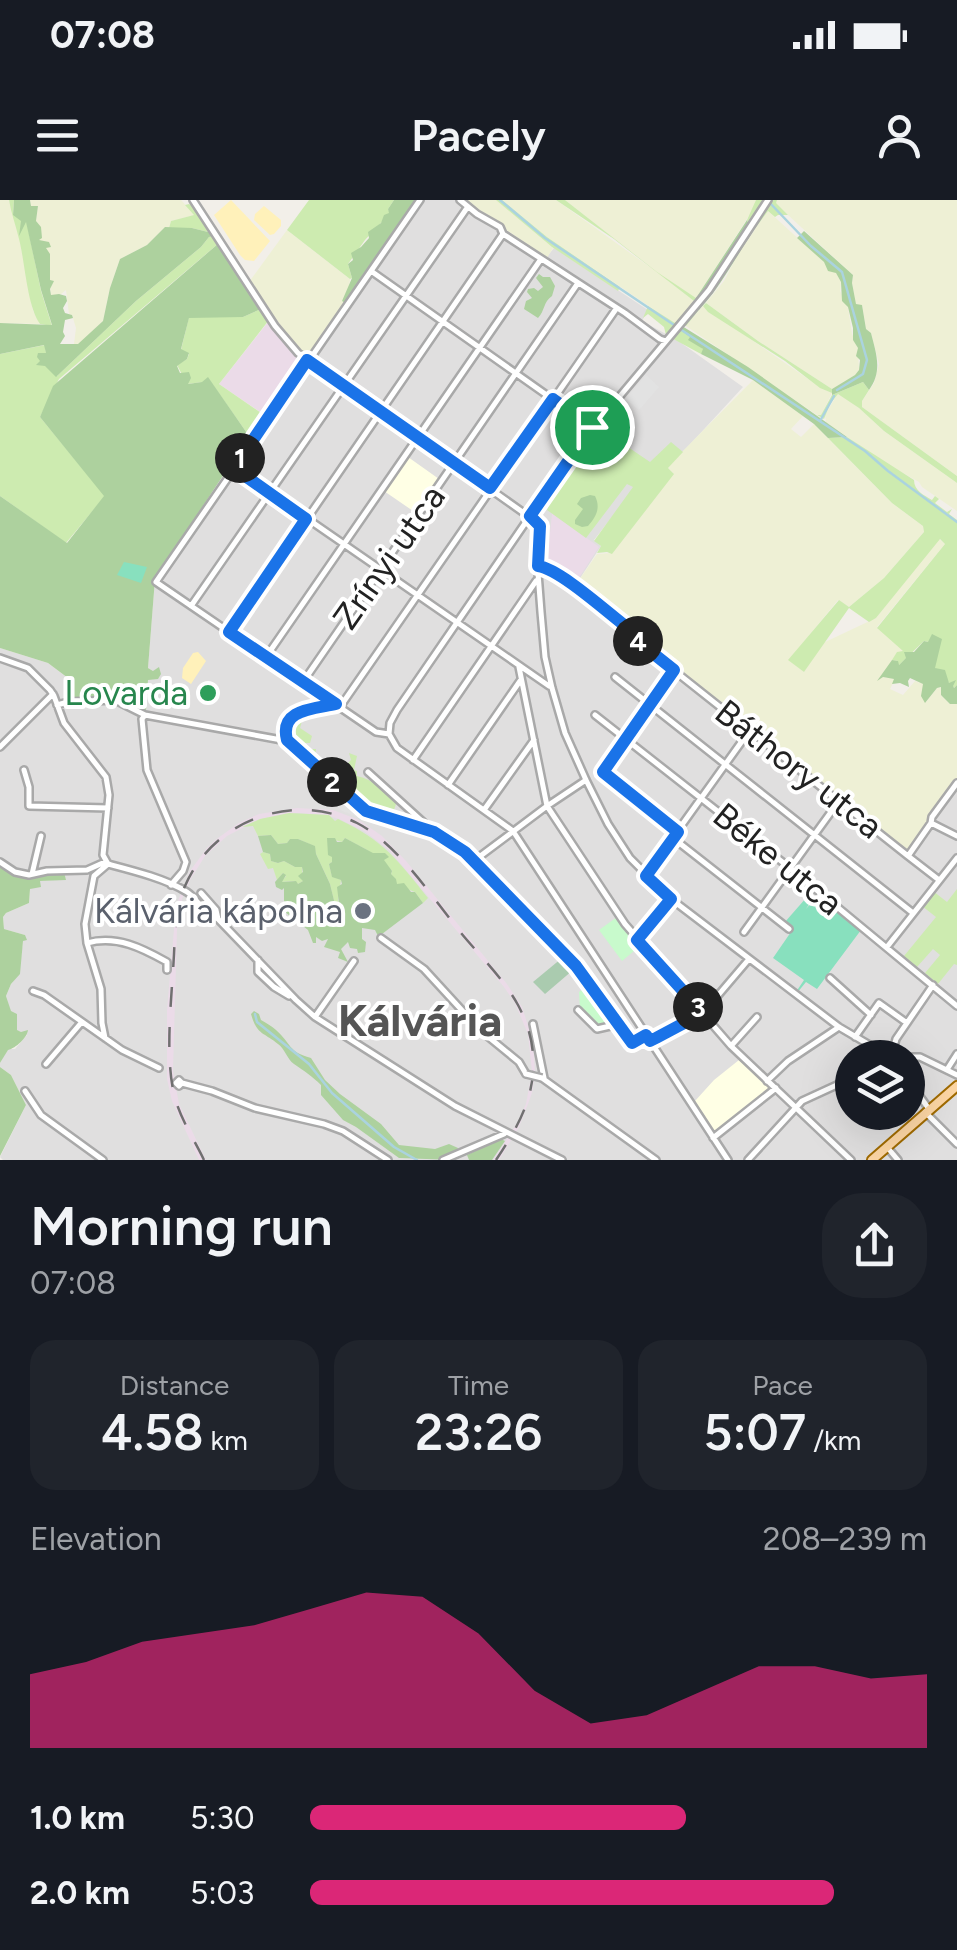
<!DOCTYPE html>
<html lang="en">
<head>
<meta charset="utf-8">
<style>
	:root { --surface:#171b24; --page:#20242c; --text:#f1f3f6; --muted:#9ea1a6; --accent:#db2777 }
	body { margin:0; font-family:Figtree,sans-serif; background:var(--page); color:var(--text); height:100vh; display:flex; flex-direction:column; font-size:38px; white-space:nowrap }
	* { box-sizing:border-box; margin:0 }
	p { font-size:32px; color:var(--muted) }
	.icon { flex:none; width:55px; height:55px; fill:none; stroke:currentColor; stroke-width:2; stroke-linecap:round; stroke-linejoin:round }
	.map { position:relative; height:960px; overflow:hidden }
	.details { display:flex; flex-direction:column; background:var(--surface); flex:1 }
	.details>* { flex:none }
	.buttons { position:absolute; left:835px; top:840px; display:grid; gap:20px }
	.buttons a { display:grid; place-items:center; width:90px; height:90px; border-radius:50%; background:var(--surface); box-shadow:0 10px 40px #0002; font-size:50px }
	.pin { position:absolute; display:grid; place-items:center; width:85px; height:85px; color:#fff; margin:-42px; border:5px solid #fff; border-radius:50%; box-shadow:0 2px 10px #0007 }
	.km { position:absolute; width:50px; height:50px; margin:-25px; border-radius:50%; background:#222; color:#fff; font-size:28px; line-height:50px; text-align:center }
	.round { display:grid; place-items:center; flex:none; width:105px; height:105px; border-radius:40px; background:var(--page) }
	.overview { display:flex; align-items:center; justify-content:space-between; height:170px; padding:0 30px }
	h1 { font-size:55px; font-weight:600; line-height:75px }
	.metrics { display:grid; grid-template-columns:repeat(3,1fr); gap:15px; height:170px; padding:10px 30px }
	.metrics div { display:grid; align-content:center; border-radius:25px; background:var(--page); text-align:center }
	.metrics b { font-size:50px; font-weight:600 }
	.metrics small { font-size:28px; font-weight:400 }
	.metrics p { font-size:28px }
	.chart { height:280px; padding:20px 30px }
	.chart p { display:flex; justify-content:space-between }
	.chart svg { width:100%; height:180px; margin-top:10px; fill:var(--accent); opacity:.7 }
	ul { padding:0 30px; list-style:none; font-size:32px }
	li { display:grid; grid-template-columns:160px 120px 1fr; align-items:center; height:75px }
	li i { height:25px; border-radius:12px; background:var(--accent) }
	.status { display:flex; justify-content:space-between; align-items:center; height:70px; padding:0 50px; background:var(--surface); direction:ltr }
	.status svg { height:28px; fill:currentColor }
	header { display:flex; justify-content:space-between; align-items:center; height:130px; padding:0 30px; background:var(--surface); font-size:45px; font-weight:600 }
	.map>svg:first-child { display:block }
</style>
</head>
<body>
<div class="status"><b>07:08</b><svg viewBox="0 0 49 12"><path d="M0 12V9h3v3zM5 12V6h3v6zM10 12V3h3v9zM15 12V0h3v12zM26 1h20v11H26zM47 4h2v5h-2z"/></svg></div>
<header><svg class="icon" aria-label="menu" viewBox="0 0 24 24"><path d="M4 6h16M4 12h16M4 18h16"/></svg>Pacely<svg class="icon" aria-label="person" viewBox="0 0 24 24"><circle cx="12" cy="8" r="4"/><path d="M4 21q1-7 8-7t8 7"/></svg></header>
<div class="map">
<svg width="957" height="960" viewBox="0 0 957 960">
	<rect width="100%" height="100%" fill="#f2efe9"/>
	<path fill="#e0dfdf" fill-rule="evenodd" d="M 418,0 L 461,0 L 546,58 L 554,48 L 648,110 L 642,121 L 677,140 L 743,187 L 683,252 L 622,304 L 594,340 L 601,346 L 575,386 L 626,424 L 656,453 L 907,650 L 957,581 L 957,960 L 3,960 L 0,957 L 26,905 L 11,875 L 0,867 L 0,863 L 8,849 L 15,849 L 27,835 L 16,830 L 6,796 L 11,784 L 19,774 L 23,741 L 25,735 L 4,729 L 3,717 L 6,713 L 29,703 L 30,689 L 40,681 L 66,679 L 29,676 L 0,663 L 0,448 L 48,463 L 68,478 L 73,498 L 115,496 L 145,511 L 148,480 L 153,471 L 148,468 L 155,379 L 249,236 ZM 852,858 L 908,858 L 908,912 L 852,912 Z"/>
	<path fill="#ebdbe8" d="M 268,122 L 302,163 L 266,216 L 219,184 Z
		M 552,313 L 599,347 L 575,384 L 547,364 Z
		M 297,608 L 333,610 L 359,620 L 382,636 L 406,661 L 507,784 L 522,807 L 533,841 L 535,872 L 532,893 L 519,927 L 499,960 L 493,960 L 516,925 L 526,904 L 532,872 L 528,834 L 515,803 L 504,787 L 389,650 L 364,631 L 339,619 L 325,615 L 298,613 L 260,619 L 227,636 L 205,656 L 190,680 L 182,699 L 177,730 L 173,871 L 179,904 L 206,960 L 199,960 L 172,901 L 167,879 L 167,810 L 176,706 L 190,671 L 207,648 L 218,638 L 239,623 L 259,614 Z"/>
	<path fill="#ffffe5" d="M 408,257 L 439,279 L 416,313 L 384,291 Z
		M 739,860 L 772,889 L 715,933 L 695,901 L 714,880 Z"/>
	<path fill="#eef0d5" d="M 0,0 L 9,0 L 19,36 L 33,111 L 40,124 L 0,123 Z
		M 30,0 L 181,0 L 195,15 L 171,21 L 169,28 L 164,28 L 147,45 L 120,59 L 110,88 L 103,121 L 78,145 L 74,144 L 76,128 L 72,115 L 69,114 L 66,90 L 61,94 L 51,96 L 49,70 L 38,41 L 36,21 L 38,6 L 31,6 Z
		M 463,0 L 497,0 L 553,48 L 547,58 Z
		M 502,0 L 556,0 L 654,70 L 565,0 L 756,0 L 754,8 L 696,98 L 666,79 L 694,101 L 675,124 L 547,37 Z
		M 777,0 L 957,0 L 957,276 L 862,207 L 862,201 L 874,183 L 879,164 L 871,133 L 866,129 L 862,105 L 856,105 L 852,83 L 853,75 L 775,3 Z
		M 768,11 L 836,73 L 841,82 L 840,91 L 848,107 L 852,134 L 858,148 L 859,170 L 855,175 L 832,189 L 758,141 L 706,103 L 724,81 L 738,54 Z
		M 287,30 L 350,79 L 349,87 L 342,101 L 345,103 L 306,157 L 292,141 L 249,82 Z
		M 703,106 L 821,188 L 832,193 L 821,215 L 817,215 L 686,126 Z
		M 753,180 L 803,216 L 791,229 L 801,237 L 814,224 L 892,303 L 923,326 L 924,332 L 884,378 L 849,407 L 838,400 L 789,460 L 804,472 L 823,443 L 876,418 L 932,347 L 939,339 L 945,344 L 877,427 L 904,451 L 883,477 L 895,479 L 890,489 L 903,495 L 915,481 L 924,484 L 926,502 L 937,488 L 942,487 L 941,495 L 950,504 L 957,504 L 957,581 L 907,651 L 656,453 L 626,424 L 575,386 L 597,354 L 612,353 L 673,273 L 668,268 L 672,262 Z
		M 838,193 L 859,208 L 884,231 L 957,283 L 957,311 L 922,287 L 919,282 L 880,260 L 826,222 L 825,215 Z"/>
	<path fill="#cdebb0" d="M 9,0 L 14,0 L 13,14 L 26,19 L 41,91 L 52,126 L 40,124 C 27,106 25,62 19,39 C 16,26 11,13 9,0 Z
		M 309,0 L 394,0 L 388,9 L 390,13 L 365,40 L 348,64 L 352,78 L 350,79 L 287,30 Z
		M 496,0 L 502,0 L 547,37 L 620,87 L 618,91 L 552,47 Z
		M 556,0 L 565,0 L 657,72 L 696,98 L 699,110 L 686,126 L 682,126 L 691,138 L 704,150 L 701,154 L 666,135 L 664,127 L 648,114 L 643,118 L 648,106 L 675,123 L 694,101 L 614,39 Z
		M 756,0 L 777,0 L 776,3 L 788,15 L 778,15 L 775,17 L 768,11 L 752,33 L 747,20 Z
		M 189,4 L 194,7 L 212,33 L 192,28 L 169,28 L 171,21 L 194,15 L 185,5 Z
		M 214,36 L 219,43 L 59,179 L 40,217 L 105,296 L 66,343 L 0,296 L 0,154 L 45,145 L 46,153 L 41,161 L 57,176 L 136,101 L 201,47 L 209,37 Z
		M 706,103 L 758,141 L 832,189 L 832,193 L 820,188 L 785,161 L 708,112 L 703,106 Z
		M 261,109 L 269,120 L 219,184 L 264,215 L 252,232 L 247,233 L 208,178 L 203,182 L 187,184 L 177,165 L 187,159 L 189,154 L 181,150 L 189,117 L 243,117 Z
		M 863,182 L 869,190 L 862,201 L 862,207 L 957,276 L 957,283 L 884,231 L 859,208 L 838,194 L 830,204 L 824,219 L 817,215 L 821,215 L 832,195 Z
		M 600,228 L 650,262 L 671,242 L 683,252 L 668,268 L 674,274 L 612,354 L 607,352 L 597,353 L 601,346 L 594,341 L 633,287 L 627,284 L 586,338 L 547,310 C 556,278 580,253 600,228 Z
		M 847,237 L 914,280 C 914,291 924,295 932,300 L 935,296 L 939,299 L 935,303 L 947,312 L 952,309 L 949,314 L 957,320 L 957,485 L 954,488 L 935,468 L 928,442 L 924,441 L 898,466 L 898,461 L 892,460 L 897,452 L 903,451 L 877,428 L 945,344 L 940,339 L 876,418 L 869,422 L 849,408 L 804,472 L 788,460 L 839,400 L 849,407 L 884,378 L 924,332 L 923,326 L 892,303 L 828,238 Z
		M 294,519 L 302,521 L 300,528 L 312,536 L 310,543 L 305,543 L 309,549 L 316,549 L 315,556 L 321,557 L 321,561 L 334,568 L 335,561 L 338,560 L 337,569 L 340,576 L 351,576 L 346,572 L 348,567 L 351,566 L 348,563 L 351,560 L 349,553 L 357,556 L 354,570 L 357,571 L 357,576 C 372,579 386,591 397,601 L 394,610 L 409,621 L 409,625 L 367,610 L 288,540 L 286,528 Z
		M 289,613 L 329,615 L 335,621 L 338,619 C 383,640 397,659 428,698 L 423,703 L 415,692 L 397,685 L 391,674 L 392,671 C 380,655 363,648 345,638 L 342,642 L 328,638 L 328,654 L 333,656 L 332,662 L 329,664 L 332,676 L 341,680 L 338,700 L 341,721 L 339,722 L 330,684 L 316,654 L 314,646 L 298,639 L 290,639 L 287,643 L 278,644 L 271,635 L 258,636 L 253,626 L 242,627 L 260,619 Z
		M 263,652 L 270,654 L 271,661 L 278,663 L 284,661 L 295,667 L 302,667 L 303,681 L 298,684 L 295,681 L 281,682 L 286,676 L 283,673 L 277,680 L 273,668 L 268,669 L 260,654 Z
		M 957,689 L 957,765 L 954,764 L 938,784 L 925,773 L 940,755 L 933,749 L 917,767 L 904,756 L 936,717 L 922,706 L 933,691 L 947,702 Z"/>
	<path fill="#add19e" d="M 14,0 L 30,0 L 31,6 L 38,6 L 36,21 L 41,27 L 42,38 L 39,40 L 49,42 L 51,47 L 46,48 L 50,54 L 50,80 L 54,81 L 50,89 L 51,95 L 59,94 L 66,96 L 67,101 L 63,108 L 65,113 L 72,115 L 73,118 L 65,120 L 63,132 L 65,136 L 60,144 L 78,144 L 103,121 L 110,88 L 120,59 L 147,45 L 165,27 L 192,28 L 212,33 L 214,36 L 209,37 L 201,47 L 136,101 L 56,177 L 45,166 L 36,165 L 40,161 L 37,157 L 38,153 L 46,153 L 44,145 L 0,154 L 0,123 L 52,125 L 41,90 L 26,22 L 19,36 L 21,21 L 13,15 Z
		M 394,0 L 418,0 L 345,103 L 342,101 L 352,78 L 348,64 L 353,60 L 351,53 L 361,47 L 369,38 L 368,32 L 381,23 L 384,15 L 389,13 L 388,9 Z
		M 747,20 L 752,33 C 734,60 721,86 699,110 L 696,98 Z
		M 804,31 L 853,75 L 852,83 L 856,104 L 862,105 L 866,129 L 871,133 C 876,153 883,171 869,190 L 863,182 L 832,195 L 832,189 L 855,175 L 859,170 L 860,160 L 856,156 L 858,148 L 853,140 L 853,128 L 848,107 L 842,101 L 841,82 L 836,73 L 828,71 L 824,62 L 797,38 Z
		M 219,43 L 261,109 L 243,117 L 189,118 L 181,149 L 189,153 L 187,159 L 177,166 L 180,173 L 189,172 L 191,178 L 188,184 L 202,182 L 208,177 L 249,236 L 155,379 L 148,468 L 153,471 L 159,467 L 161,474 L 158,479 L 148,480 L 146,511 L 115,496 L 73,498 L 68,478 L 48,463 L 0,448 L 0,296 L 67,343 L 104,296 L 40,217 L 53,186 Z
		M 539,74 L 543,77 L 550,77 L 555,86 L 552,96 C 543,102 545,111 538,118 L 524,109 L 526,101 L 532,98 L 527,92 L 528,89 L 534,88 L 538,91 L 543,87 L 536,78 Z
		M 682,126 L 748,167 L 847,237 L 828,238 L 814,224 L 753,180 L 701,154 L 703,149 L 688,140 L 690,137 L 679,129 Z
		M 590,295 L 595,296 C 601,308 596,317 588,326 L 582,327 L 575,324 L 575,320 L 583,309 L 577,304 L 581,298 Z
		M 932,434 L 942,439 L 935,468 L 945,470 L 949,483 L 956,480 L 953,486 L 954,488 L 957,485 L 957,504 L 950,504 L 941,495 L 941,487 L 937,488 L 925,503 L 921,496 L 923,484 L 910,478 L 908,481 L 909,487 L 900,483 L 892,484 L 894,479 L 883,477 L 877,481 L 892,460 L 898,461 L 899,465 L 906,458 L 904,452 L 914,452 L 924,441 L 928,442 Z
		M 271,635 L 278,644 L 287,643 L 290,639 L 298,639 L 315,646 L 316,654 L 330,684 L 339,721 L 341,720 L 337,687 L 342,684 L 341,680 L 332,677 L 329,664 L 332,662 L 332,657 L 328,655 L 327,638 L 335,638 L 337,642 L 342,642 L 345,638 L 373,653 L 385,653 L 389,657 L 384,660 L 392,671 L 391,674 L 396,679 L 397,684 L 404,683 L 411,692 L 415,692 L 423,703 L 382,734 L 378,736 L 375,730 L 362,728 L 362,739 L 366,742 L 365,752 L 358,753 L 357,749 L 350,748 L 348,742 L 341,749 L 348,762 L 338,758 L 340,752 L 324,747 L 328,739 L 322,741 L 316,737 L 316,743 L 313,743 L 308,730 L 285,712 L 288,711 L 288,706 L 284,701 L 284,688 L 282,690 L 276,687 L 275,682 L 283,673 L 286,675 L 282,682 L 296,681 L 298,684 L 303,681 L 298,676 L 303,672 L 302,667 L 295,667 L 284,661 L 278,663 L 271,661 L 270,654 L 263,652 L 258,636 Z
		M 0,663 L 29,676 L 47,672 L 64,672 L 66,680 L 40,681 L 41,687 L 30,689 L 29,703 L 6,713 L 3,717 L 4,729 L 25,735 L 27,740 L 23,741 L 20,774 L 11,784 L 6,796 L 11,811 L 17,814 L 17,830 L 21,832 L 28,830 C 27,838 16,848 8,850 L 0,863 Z
		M 254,811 L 259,814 L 261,820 C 266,823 272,826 276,830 C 291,843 288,852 311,858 L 325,880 L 340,894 L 381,924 L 399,945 L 435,949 L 449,944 L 458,948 L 454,960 L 399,958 L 356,927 L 343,920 L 321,895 L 321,885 C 312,876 304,871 294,864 C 287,859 285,849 278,844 C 263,832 257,835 251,814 Z
		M 0,867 L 11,875 L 26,905 L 0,956 Z
		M 501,939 L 505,941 L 492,960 L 469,960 L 467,955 Z"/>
	<path fill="#fff1ba" d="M 231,0 L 270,41 L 254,61 L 245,60 L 240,55 L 214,15 Z
		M 264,6 L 281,20 L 281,26 L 274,34 L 270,35 L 254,20 L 255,14 Z
		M 198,452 L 206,461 L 191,484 L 182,478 L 183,468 L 193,453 Z"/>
	<path fill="#aacbaf" d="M 562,758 L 573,770 L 545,794 L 533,782 Z"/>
	<path fill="#c8facc" d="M 617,717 L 640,746 L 622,761 L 599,730 Z
		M 588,785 L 616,823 L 597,827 L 580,809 L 579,792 Z"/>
	<path fill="#88e0be" d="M 124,362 L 147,367 L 141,383 L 117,375 Z
		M 818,695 L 861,730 L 817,789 L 806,782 L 797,793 L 796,792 L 804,780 L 773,758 L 793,729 L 785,722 L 806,698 L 811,701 L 806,709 Z"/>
	<path fill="#e2e2e2" d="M 646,175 L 659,187 L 639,210 L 626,199 Z
		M 321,574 L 359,609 L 356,616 L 342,611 L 329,600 L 319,579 Z"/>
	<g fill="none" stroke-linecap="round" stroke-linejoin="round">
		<path stroke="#aad3df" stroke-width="2.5" d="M 500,0 L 545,38 L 674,125
			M 769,2 L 811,46 L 842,72 L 867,160 L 863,174 L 837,190
			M 680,129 L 865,251 L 888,271 L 957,322
			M 820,221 L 834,196
			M 360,618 L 374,620
			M 255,814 L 257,822 L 309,864 L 332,893 L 394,947 L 417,960"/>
		<g stroke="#a9a9a9" stroke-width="10">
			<path id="minor" d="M 193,0 L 275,126 L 298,153 L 538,323 L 538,373 L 541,412 L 545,457 L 552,488 L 565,533 L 586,580 L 608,624 L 630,658 L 671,699 L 839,827 L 890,857 L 920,857 L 957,875
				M 420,0 L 156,382 L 376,532 L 389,534 L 397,548 L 513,631 L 728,960
				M 460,0 L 477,14 L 500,27 L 503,34 L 625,113 L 660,139 L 666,141
				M 371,71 L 592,227
				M 234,268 L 549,486
				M 538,366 L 550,369 L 594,402 L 595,407 L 620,427 L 628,428 L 633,433 L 635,439 L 657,457 L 908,656 L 931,623 L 957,636
				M 594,402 L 624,425
				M 191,406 L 467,8
				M 229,432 L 503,34
				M 266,457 L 541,59
				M 0,458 L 28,468 L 50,490 L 54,496 L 64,523 L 106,577 L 109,595 L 103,655 L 108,664
				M 519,467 L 547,606 L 625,724 L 731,846 L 851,960
				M 674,470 L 603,571 L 678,631
				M 615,477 L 913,713
				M 303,482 L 578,83
				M 57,505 L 68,502 L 115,500 L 145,515 L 287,541 L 361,608 L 434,632
				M 340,507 L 616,109
				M 145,515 L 142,519 L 147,570 L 186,662 L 183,671 L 171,685
				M 595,515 L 790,668 L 957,806
				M 389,534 L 390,523 L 397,510 L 578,246 L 709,90 L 768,0
				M 287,541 L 286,526 L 297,513 L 335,505
				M 0,547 L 53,494
				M 413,560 L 536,381
				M 24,570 L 29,587 L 29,606 L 108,608
				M 368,572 L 434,632 L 465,652 L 508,694 L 576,767 L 633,843 L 646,835
				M 448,585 L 520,481
				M 484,610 L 534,540
				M 931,623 L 932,617 L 957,583
				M 673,638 L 789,729
				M 908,656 L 939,680
				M 475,660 L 547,606 L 586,580
				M 0,662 L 15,672 L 29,675 L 47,671 L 87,670 L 105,662
				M 108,664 C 131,670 167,679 187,692 C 199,700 203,714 218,719 L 296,800 L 315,817 L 455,906 L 562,960
				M 32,674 L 41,636
				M 646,675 L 750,530
				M 201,693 L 216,710 L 218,719
				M 744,732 L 839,601
				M 381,738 L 424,769 L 480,830 L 519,862 L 526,874
				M 637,740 L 671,700
				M 87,743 C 117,735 142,748 167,762 L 167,770
				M 887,747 L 957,658
				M 258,760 L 258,772 L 274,787 L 289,796
				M 830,778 L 871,815
				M 33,791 L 44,795 L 122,850 L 159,868
				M 578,810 L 597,829 L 619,824
				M 315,817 L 354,761
				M 533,824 L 544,878
				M 855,837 L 879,803 L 907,823
				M 105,838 L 102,823 L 101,789 L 87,743 L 85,724 L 94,676 L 108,664
				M 650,841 L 703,813 L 749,759
				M 731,846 L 757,817
				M 891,858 L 896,839 L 933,785
				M 46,864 L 81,823
				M 948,868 L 957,854
				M 542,878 L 656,960
				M 179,880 L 182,883 L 179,886 L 176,883 Z
				M 908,880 L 929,909
				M 767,881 L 788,861 L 839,827
				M 182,883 L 212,891 L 255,908 L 324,924 L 343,931 L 388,960
				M 25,891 L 41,915 L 103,960
				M 925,912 L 957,944
				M 713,938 L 776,888
				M 887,947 L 898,960
				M 443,960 L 504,934
				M 748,960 L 802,901 L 852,878"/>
		</g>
		<g stroke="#a06b00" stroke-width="12">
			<path id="major" d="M 872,960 L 957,886"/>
		</g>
		<use href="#minor" stroke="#fff" stroke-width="5"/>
		<use href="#major" stroke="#fcd6a4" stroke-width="8"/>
		<path stroke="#707070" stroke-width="2.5" stroke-dasharray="20 20" stroke-linecap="butt" d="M 204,960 C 194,939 181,920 175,898 C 164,857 172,796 174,754 C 175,731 176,708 185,686 C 213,620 293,591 357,623 C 398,644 432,697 461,733 C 480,756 503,778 518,805 C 526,820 532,837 533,855 C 536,896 518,927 496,960"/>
		<g stroke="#a9a9a9" stroke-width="10" stroke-linecap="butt">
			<path id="minor-bridge" d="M 526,874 L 542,878"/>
		</g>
		<use href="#minor-bridge" stroke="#fff" stroke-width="5"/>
	</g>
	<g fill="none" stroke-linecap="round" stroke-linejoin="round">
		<g stroke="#fff" stroke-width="20">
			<path id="route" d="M 307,160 L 490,288 L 553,199 L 592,227 L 530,316 L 540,326 L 538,366 C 560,369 608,413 628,428 L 634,433 L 635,439 L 674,470 L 603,572 L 678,632 L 646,676 L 671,699 L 637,740 L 703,813 L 656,838 L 650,841 L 646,835 L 632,843 L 576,766 L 465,652 L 434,632 L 366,611 L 287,540 C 279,509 313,509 336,504 L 229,432 L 306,319 L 234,268 Z"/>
		</g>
		<use href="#route" stroke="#1a73e8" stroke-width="12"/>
	</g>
	<circle fill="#2e9e5b" stroke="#fff" stroke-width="4" cx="208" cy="493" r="10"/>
	<circle fill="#6b7280" stroke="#fff" stroke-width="4" cx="363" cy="711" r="10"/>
	<g text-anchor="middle" stroke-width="8" stroke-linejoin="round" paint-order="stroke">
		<g font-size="35" fill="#222" stroke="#fff">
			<text transform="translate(389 357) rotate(-55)" y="12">Zrínyi utca</text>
			<text transform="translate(799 569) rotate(38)" y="12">Báthory utca</text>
			<text transform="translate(778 659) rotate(39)" y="12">Béke utca</text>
		</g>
		<g font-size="35" fill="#27864d" stroke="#fff" text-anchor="end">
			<text x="188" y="505">Lovarda</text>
		</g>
		<g font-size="35" fill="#5b616d" stroke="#fff" text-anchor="end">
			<text x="343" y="723">Kálvária kápolna</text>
		</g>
		<g font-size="45" font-weight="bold" fill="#555" stroke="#fff">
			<text x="420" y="836">Kálvária</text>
		</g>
	</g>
</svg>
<div class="buttons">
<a><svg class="icon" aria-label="layers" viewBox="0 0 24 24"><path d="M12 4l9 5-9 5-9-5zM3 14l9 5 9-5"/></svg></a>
</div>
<div class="pin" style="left:592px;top:227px;background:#1e9e55"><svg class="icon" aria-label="arrive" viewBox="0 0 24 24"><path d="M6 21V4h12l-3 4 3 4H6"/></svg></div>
<b class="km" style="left:240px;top:258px">1</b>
<b class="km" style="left:332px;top:582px">2</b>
<b class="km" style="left:698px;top:807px">3</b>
<b class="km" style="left:638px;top:441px">4</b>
</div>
<section class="details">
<div class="overview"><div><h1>Morning run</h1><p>07:08</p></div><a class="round"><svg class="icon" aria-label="share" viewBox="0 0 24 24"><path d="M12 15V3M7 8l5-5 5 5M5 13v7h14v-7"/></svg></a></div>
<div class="metrics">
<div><p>Distance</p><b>4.58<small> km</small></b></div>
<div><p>Time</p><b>23:26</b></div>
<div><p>Pace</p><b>5:07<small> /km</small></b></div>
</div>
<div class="chart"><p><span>Elevation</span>208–239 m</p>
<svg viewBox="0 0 160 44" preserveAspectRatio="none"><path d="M0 44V26L10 23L20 18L30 16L40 14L50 10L60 6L70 7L80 16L90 30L100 38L110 36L120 30L130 24L140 24L150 27L160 26V44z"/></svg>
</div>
<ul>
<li><b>1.0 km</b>5:30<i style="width:61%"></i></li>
<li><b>2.0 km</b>5:03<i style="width:85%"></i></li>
</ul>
</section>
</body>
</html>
